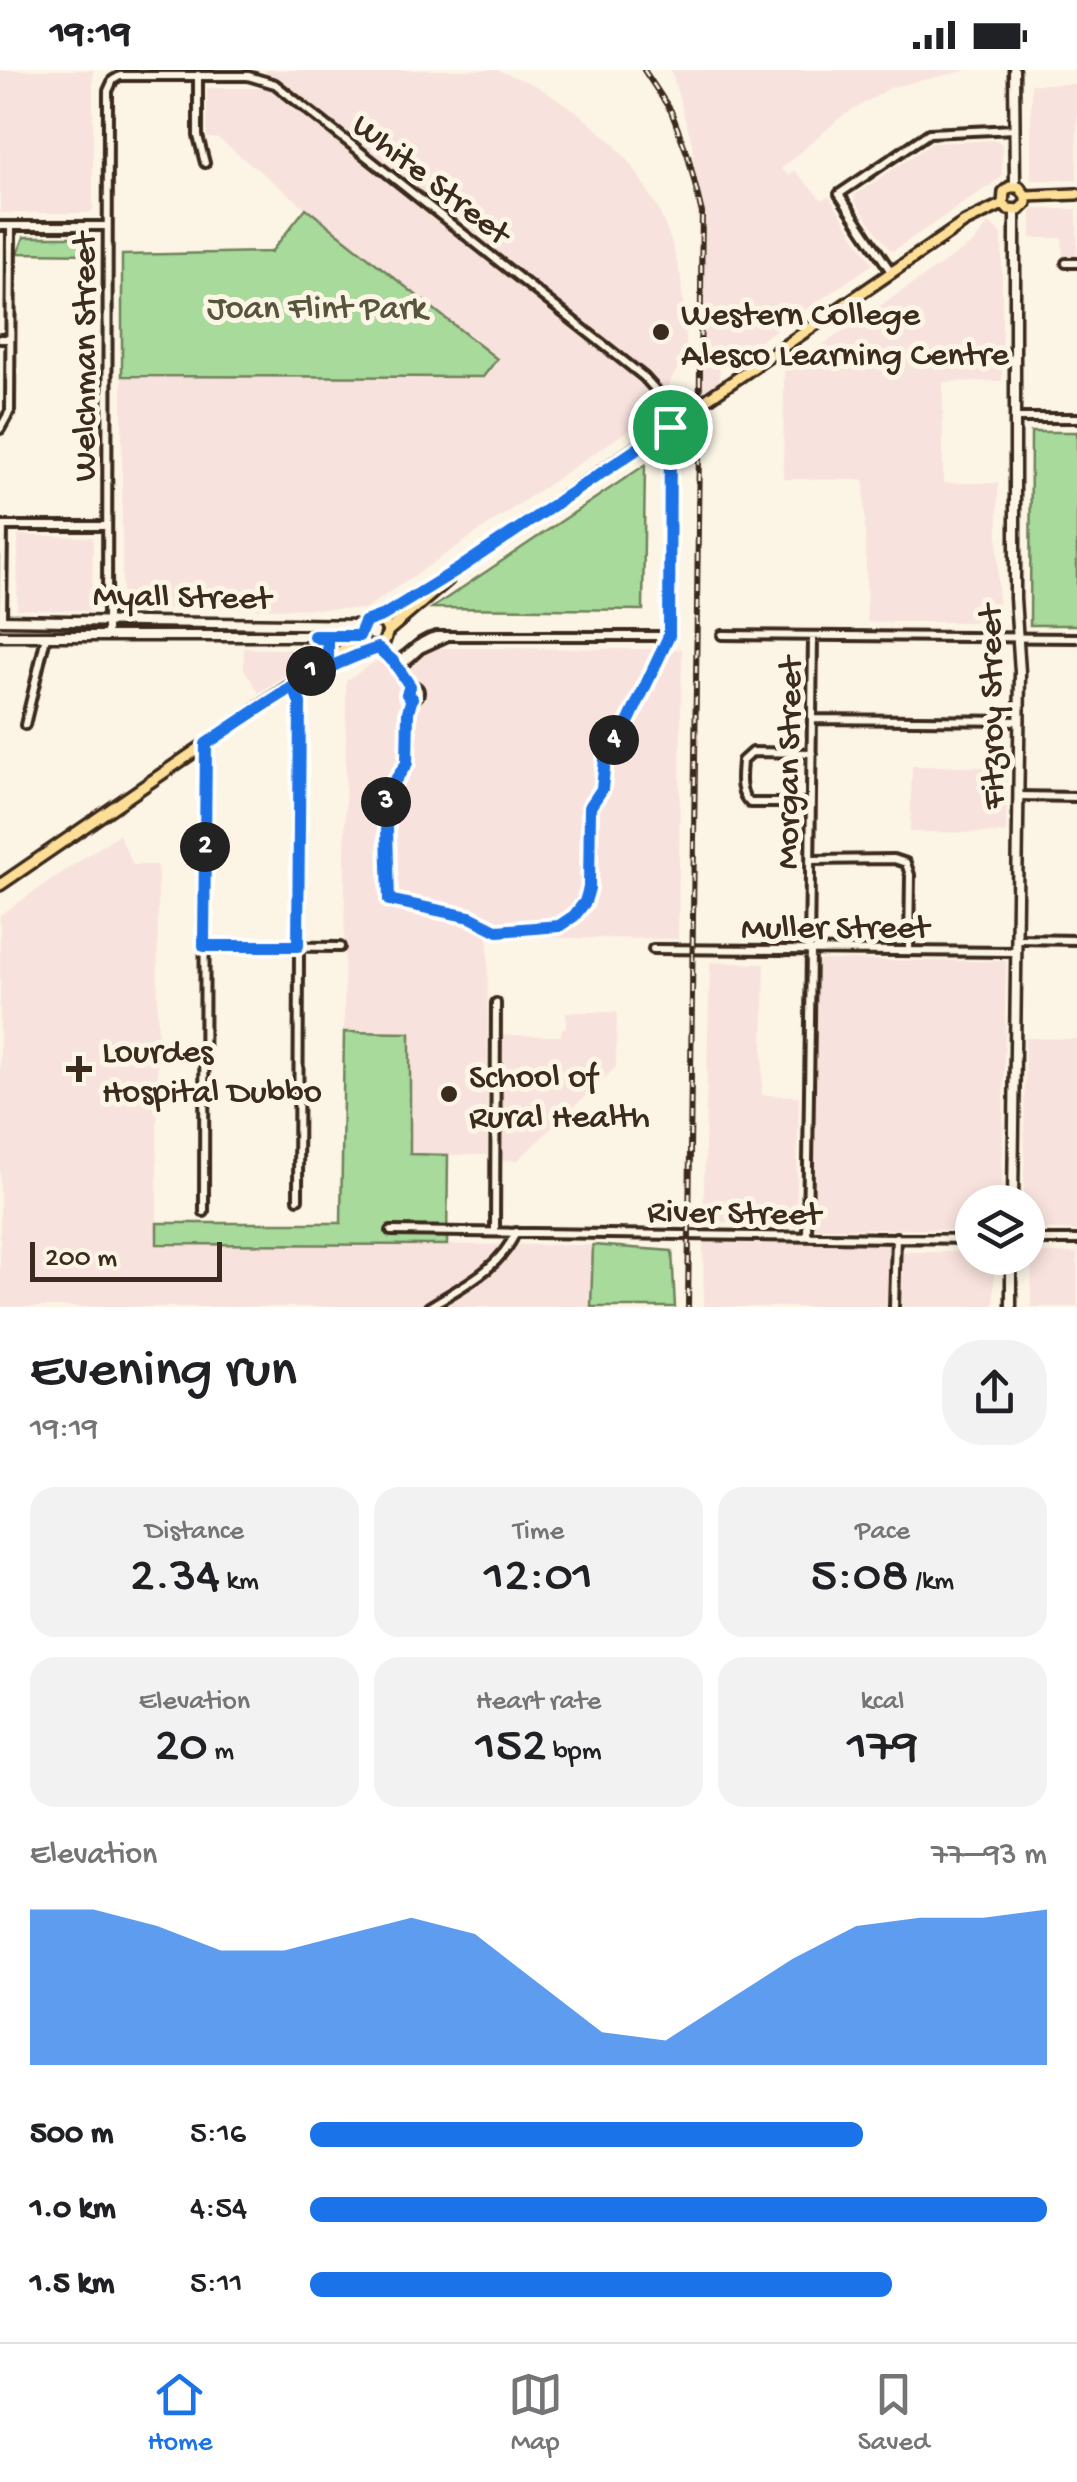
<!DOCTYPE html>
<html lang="en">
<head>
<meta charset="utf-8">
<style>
	:root { --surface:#fff; --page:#f2f2f2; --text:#202124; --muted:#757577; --line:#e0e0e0; --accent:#1a73e8 }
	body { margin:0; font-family:"Gochi Hand",sans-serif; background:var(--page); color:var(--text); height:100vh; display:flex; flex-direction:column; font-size:38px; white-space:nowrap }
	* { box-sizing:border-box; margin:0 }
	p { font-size:32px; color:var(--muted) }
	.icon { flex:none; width:55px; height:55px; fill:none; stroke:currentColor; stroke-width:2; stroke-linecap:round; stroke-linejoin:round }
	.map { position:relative; height:1237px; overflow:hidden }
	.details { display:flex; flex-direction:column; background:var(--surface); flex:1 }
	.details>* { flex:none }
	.buttons { position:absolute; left:955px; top:1115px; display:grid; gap:20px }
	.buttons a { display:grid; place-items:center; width:90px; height:90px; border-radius:50%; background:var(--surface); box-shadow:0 5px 15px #0003; font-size:50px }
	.scale { position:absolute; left:30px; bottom:25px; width:192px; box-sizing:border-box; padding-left:10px; border:5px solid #3b2a1e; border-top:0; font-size:28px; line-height:35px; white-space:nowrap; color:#3b2a1e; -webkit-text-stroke:8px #fcf5e5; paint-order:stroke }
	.pin { position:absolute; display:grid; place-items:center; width:85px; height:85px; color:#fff; margin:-42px; border:5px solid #fff; border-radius:50%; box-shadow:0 2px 10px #0007 }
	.km { position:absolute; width:50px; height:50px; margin:-25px; border-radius:50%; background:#222; color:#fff; font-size:28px; line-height:50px; text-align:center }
	.round { display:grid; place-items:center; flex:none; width:105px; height:105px; border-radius:40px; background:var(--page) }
	.headline { display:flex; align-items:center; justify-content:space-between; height:170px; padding:0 30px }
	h1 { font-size:55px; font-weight:600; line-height:75px }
	.stats { display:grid; grid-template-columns:repeat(3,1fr); gap:15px; height:170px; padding:10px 30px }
	.stats div { display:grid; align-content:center; border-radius:25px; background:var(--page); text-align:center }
	.stats b { font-size:50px; font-weight:600 }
	.stats small { font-size:28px; font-weight:400 }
	.stats p { font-size:28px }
	.chart { height:280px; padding:20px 30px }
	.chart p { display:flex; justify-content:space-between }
	.chart svg { width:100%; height:180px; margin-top:10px; fill:var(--accent); opacity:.7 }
	ul { padding:0 30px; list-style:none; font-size:32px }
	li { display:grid; grid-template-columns:160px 120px 1fr; align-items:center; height:75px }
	li i { height:25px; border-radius:12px; background:var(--accent) }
	.status { display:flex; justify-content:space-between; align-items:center; height:70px; padding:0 50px; background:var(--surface); direction:ltr }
	.status svg { height:28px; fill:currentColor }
	.tabs { display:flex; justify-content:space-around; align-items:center; height:140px; border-top:2px solid var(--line); background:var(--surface); font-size:28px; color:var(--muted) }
	.tabs a { display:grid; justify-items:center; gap:5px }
	.tabs .on { color:var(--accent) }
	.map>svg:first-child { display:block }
</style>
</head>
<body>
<div class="status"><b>19:19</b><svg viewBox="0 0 49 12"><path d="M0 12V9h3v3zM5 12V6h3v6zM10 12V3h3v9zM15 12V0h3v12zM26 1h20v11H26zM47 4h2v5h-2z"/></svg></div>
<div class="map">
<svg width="1077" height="1237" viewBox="0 0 1077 1237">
	<rect width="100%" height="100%" fill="#fcf5e5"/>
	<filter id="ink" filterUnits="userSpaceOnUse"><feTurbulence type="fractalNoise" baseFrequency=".01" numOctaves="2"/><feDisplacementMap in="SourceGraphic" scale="20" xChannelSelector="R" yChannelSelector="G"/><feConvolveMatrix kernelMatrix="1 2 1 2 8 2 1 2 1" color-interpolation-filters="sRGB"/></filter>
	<g filter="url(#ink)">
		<path fill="#f8e2dd" d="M 0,0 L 93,0 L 93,139 L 90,143 L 0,143 Z
			M 266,0 L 497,0 L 535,15 L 576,41 L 613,73 L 635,100 L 658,138 L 672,173 L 681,207 L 687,283 L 671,310 L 661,338 L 365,539 L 122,538 L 122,306 L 483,307 L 497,290 L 219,69 L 207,68 L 207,18 L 259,18 Z
			M 671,0 L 968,0 L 892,17 L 841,47 L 781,99 L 789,106 L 794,100 L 822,130 L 829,126 L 873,194 L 720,298 L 719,315 L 697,322 L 699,167 L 692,73 Z
			M 1031,14 L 1077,14 L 1077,110 L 1031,110 Z
			M 996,70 L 1002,74 L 1002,107 L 893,181 L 889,179 L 854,130 L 855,125 L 932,73 Z
			M 1031,139 L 1077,139 L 1077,188 L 1063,188 L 1062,168 L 1031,168 Z
			M 989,153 L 1002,164 L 1002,311 L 943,312 L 943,413 L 998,413 L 998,552 L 867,552 L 864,410 L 783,409 L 784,301 L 973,173 Z
			M 18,465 L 93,467 L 92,541 L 17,539 Z
			M 244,578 L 306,580 L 311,590 L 259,623 L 244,599 Z
			M 430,578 L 682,579 L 678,869 L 488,867 L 487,1085 L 410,1085 L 410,963 L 344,962 L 346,611 L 382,587 L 400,607 Z
			M 912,696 L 1007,697 L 1006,763 L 910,762 Z
			M 119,764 L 133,795 L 158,795 L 157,1174 L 593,1175 L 591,1237 L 0,1237 L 0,845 Z
			M 821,890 L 1006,891 L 1002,1132 L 972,1132 L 972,1160 L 814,1158 L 818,893 Z
			M 710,892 L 765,894 L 762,1025 L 799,1026 L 796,1154 L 703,1152 Z
			M 566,942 L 617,942 L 616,997 L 518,1090 L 501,1091 L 502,965 L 561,966 L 562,958 L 566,957 Z
			M 1025,968 L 1077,969 L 1077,1161 L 1028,1158 L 1028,1132 L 1024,1132 Z
			M 703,1173 L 889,1174 L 886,1237 L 704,1237 Z
			M 903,1182 L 972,1182 L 972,1188 L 994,1188 L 994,1237 L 902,1237 Z
			M 1042,1183 L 1077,1183 L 1077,1237 L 1031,1237 L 1032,1193 Z"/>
		<path fill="#a7da9b" stroke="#71825c" stroke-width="2.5" d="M 306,138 L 497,289 L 483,307 L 122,306 L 122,185 L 271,182 Z
			M 24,167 L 90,167 L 95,184 L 18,183 Z
			M 1031,362 L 1077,362 L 1077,555 L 1030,555 Z
			M 645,395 L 643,540 L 432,538 Z
			M 344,962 L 410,963 L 410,1084 L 448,1085 L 447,1175 L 157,1174 L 157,1153 L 341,1153 Z
			M 593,1175 L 672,1181 L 675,1237 L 591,1237 Z"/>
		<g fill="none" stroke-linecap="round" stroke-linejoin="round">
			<g stroke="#3b2a1e" stroke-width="14">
				<path id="minor" d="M 198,5 L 198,66 L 205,93
					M 0,156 L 107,156
					M 1066,193 L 1077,193
					M 892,203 L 839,124 L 929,63 L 1015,59
					M 0,269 L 10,269
					M 1016,348 L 1077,348
					M 0,359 L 10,341 L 11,156
					M 0,456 L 107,456
					M 2,550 L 3,456
					M 722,565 L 1077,568
					M 107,566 L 108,21 L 113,10 L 120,6 L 248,6 L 275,14 L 644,307 L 681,348
					M 378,578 L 393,591 L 410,617
					M 394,592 C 410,586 417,570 436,566 L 669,566
					M 398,599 L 420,579 L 446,567
					M 293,615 L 300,633 L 298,1129
					M407 622a6 6 0 1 1 12 0a6 6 0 1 1-12 0Z
					M 412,628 L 408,642 L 407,693 L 386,724 L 389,830 L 470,847 L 497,861 L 559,856 L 573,846 L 587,825 L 591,737 L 602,719 L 606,679 L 626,657 L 669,566 L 670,357
					M 812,649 L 1020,651
					M 25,655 L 46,567
					M 1018,726 L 1077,727
					M 811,733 L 750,733 C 738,722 741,706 742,691 L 752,682 L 812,683
					M 810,790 L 894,789 L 906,793 L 910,805 L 909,881
					M 1016,869 L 1077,870
					M 204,876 L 340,877
					M 653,879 L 1016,882
					M 809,881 L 813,567
					M 204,1142 L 205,675
					M 391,1161 L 972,1169
					M 495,1161 L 496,933
					M 807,1165 L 811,881
					M 1028,1170 L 1077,1170
					M 429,1237 C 462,1216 500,1199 516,1162
					M 894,1237 L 896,1167"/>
			</g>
			<g stroke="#3b2a1e" stroke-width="15">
				<path id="tertiary" d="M 1014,0 L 1015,116
					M 0,550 L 362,555
					M 0,566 L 359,566
					M 318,567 L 328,572 L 328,591
					M 1013,1132 L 1020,602 L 1015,528 L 1015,141
					M 1011,1237 L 1011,1188"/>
			</g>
			<g stroke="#3b2a1e" stroke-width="16">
				<path id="primary" d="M 1026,126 L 1077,124
					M 1003,134 L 1004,122 L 1010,117 L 1019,117 L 1026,126
					M 1003,134 L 1008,139 L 1019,140 L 1026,133 L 1026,126
					M 388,561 L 448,510
					M 376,578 L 364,575 L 359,563 L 365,552 L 384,545 L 461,498 L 965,152 L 1003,134
					M 300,613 L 350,587 L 383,575 L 388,561 L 384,553 L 376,549
					M 0,815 L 360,568"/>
			</g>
			<use href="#minor" stroke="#fcf5e5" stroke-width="6"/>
			<use href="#tertiary" stroke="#fcf5e5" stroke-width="8"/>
			<use href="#primary" stroke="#fcde96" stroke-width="9"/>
			<g stroke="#3b2a1e" stroke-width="6">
				<path id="rail" d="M 644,0 L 671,41 L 688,86 L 702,143 L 688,1237"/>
			</g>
			<use href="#rail" stroke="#fcf5e5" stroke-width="2.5" stroke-dasharray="8" stroke-linecap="butt"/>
		</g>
	</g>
	<g fill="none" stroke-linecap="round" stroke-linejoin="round" filter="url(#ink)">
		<g stroke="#fff" stroke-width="20">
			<path id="route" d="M 670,357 L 460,498 L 384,545 L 365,552 L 359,566 L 314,566 L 328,572 L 328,591 L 293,615 L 300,633 L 298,876 L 204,876 L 206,674 C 261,637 315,598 378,578 L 394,592 L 410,616 L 407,624 L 412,628 L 408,642 L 407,693 L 386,724 L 389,830 L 470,847 L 498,861 L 559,856 L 574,846 L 585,832 L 589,818 L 590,737 L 602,719 L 606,679 L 626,657 L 669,566 L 670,357"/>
		</g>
		<use href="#route" stroke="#1a73e8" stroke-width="12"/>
	</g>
	<g fill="#3b2a1e" stroke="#fcf5e5" stroke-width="4">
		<circle cx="661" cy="262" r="10"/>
		<path d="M74 984h10v10h10v10h-10v10h-10v-10h-10v-10h10z"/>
		<circle cx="449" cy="1024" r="10"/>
	</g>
	<g text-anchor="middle" stroke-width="10" stroke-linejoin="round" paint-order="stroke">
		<g font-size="35" fill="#3b2a1e" stroke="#fcf5e5">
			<text transform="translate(433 107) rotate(38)" y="12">White Street</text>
			<text transform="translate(82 287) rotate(-90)" y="12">Welchman Street</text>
			<text transform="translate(182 524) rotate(1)" y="12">Myall Street</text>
			<text transform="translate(989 637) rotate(-91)" y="12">Fitzroy Street</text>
			<text transform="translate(786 693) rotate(-89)" y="12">Morgan Street</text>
			<text x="835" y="867">Muller Street</text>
			<text transform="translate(734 1140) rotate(1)" y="12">River Street</text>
		</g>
		<g font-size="35" fill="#56563d" stroke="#fcf5e5">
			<text x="317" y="247">Joan Flint Park</text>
		</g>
		<g font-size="35" fill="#3b2a1e" stroke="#fcf5e5" text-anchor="start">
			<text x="681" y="254">Western College<tspan x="681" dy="40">Alesco Learning Centre</tspan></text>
			<text x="102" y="991">Lourdes<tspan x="102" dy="40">Hospital Dubbo</tspan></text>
			<text x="469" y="1016">School of<tspan x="469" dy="40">Rural Health</tspan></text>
		</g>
	</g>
</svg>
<div class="buttons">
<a><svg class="icon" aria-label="layers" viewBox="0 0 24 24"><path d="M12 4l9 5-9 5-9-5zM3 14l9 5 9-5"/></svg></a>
</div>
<div class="scale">200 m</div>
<div class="pin" style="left:670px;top:357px;background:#1e9e55"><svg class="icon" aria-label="arrive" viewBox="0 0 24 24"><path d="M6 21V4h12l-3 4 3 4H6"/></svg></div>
<b class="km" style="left:311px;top:601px">1</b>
<b class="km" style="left:205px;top:777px">2</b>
<b class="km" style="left:386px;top:732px">3</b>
<b class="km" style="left:614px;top:670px">4</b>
</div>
<section class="details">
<div class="headline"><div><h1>Evening run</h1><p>19:19</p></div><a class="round"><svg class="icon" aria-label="share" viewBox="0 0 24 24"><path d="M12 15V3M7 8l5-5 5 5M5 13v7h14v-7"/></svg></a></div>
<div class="stats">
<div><p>Distance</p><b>2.34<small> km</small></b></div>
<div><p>Time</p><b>12:01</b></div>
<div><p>Pace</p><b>5:08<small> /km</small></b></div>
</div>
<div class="stats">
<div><p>Elevation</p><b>20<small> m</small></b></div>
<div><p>Heart rate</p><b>152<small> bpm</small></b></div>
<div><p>kcal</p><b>179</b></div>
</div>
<div class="chart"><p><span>Elevation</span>77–93 m</p>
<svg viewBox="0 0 160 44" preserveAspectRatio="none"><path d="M0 44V6L10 6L20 10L30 16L40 16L50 12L60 8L70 12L80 24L90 36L100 38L110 28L120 18L130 10L140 8L150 8L160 6V44z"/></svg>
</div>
<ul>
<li><b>500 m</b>5:16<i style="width:75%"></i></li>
<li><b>1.0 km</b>4:54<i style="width:100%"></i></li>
<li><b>1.5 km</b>5:11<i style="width:79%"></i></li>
</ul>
</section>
<nav class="tabs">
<a class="on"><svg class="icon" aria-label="home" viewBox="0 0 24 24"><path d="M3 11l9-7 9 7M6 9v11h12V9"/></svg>Home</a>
<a><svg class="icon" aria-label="map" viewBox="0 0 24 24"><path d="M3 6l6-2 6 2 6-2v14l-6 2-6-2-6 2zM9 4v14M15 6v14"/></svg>Map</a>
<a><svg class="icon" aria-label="saved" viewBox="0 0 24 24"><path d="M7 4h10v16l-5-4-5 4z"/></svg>Saved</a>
</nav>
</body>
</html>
